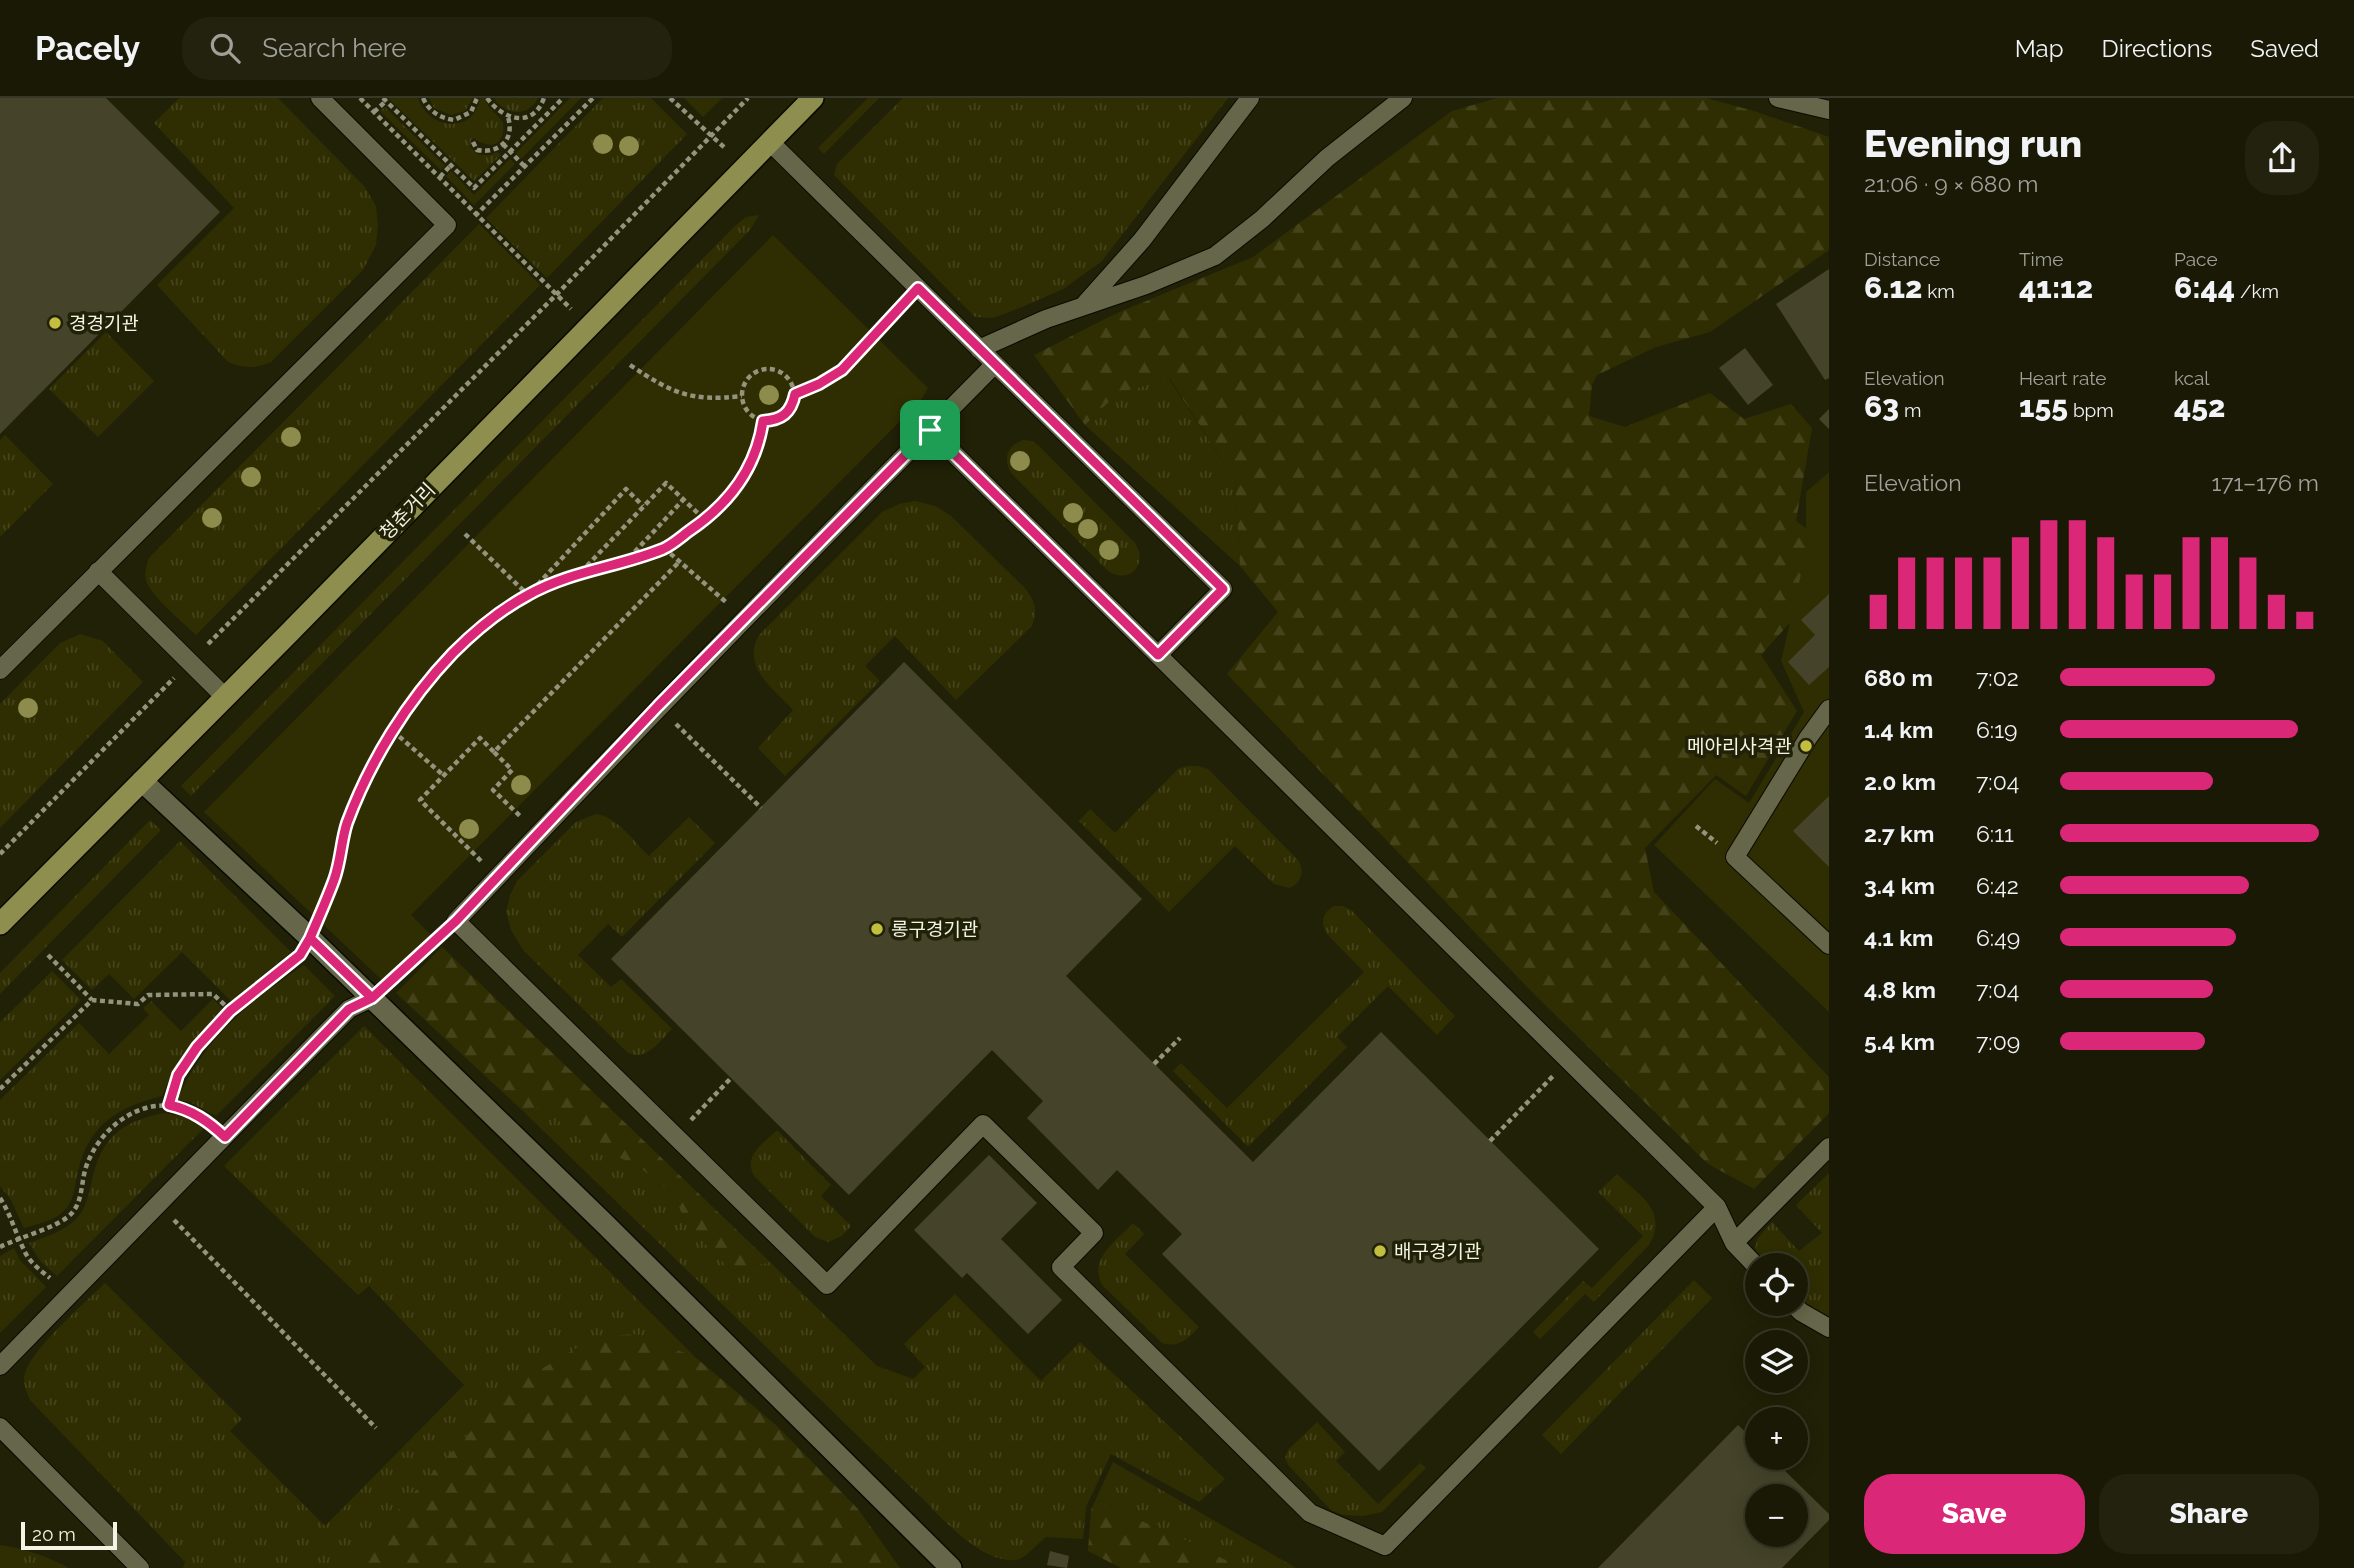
<!DOCTYPE html>
<html lang="en">
<head>
<meta charset="utf-8">
<style>
	:root { --surface:#191905; --page:#22220f; --text:#f1f3f6; --muted:#9fa09a; --line:#373827; --accent:#db2777 }
	body { margin:0; font-family:Raleway,"Noto Sans KR",sans-serif; background:var(--page); color:var(--text); height:100vh; display:flex; flex-direction:column; font-size:26px; white-space:nowrap }
	* { box-sizing:border-box; margin:0 }
	p { font-size:23px; color:var(--muted) }
	.icon { flex:none; width:38px; height:38px; fill:none; stroke:currentColor; stroke-width:2; stroke-linecap:round; stroke-linejoin:round }
	.map { position:relative; flex:1; overflow:hidden }
	.drawer { display:flex; flex-direction:column; background:var(--surface); width:525px }
	.drawer>* { flex:none }
	.controls { position:absolute; left:1745px; top:1155px; display:grid; gap:14px }
	.controls a { display:grid; place-items:center; width:63px; height:63px; border-radius:50%; background:var(--surface); box-shadow:0 4px 18px #0003,0 0 0 2px var(--line); font-size:35px }
	.scale { position:absolute; left:21px; bottom:18px; width:96px; box-sizing:border-box; padding-left:7px; border:4px solid #f4f4e4; border-top:0; font-size:19px; line-height:24px; white-space:nowrap; color:#f4f4e4; -webkit-text-stroke:5px #212107; paint-order:stroke }
	.pin { position:absolute; display:grid; place-items:center; width:60px; height:60px; color:#fff; margin:-30px; border-radius:14px; box-shadow:0 4px 10px #0006 }
	.round { display:grid; place-items:center; flex:none; width:74px; height:74px; border-radius:28px; background:var(--page) }
	.summary { display:flex; align-items:center; justify-content:space-between; height:119px; padding:0 35px }
	h1 { font-size:38px; font-weight:800; line-height:52px }
	.figures { display:grid; grid-template-columns:repeat(3,1fr); gap:10px; height:119px; padding:7px 35px }
	.figures div { display:grid; align-content:center }
	.figures b { font-size:30px; font-weight:800 }
	.figures small { font-size:19px; font-weight:400 }
	.figures p { font-size:19px }
	.chart { height:196px; padding:14px 35px }
	.chart p { display:flex; justify-content:space-between }
	.chart svg { width:100%; height:126px; margin-top:7px; stroke:var(--accent); stroke-width:6 }
	.button { display:flex; gap:14px; margin-top:auto; padding:14px 35px }
	.button a { flex:1; height:80px; border-radius:28px; background:var(--accent); color:#fff; font-size:28px; font-weight:800; line-height:80px; text-align:center }
	.button a+a { background:var(--page); color:var(--text) }
	ul { padding:0 35px; list-style:none; font-size:23px }
	li { display:grid; grid-template-columns:112px 84px 1fr; align-items:center; height:52px }
	li i { height:18px; border-radius:9px; background:var(--accent) }
	header { display:flex; align-items:center; gap:42px; box-sizing:border-box; height:98px; padding:0 35px; background:var(--surface); border-bottom:2px solid var(--line) }
	header strong { font-size:33px }
	nav { display:flex; gap:38px; margin-inline-start:auto; font-size:24px }
	.search { width:490px; height:63px; background:var(--page); display:flex; align-items:center; gap:18px; box-sizing:border-box; padding:0 24px; border-radius:28px; color:var(--muted); font-size:26px }
	main { display:flex; flex:1; min-height:0 }
	.map>svg:first-child { display:block }
</style>
</head>
<body>
<header>
<strong>Pacely</strong>
<div class="search"><svg class="icon" aria-label="search" viewBox="0 0 24 24"><circle cx="10" cy="10" r="6"/><path d="M15 15l6 6"/></svg>Search here</div>
<nav><a>Map</a><a>Directions</a><a>Saved</a></nav>
</header>
<main>
<div class="map">
<svg width="1829" height="1470" viewBox="0 0 1829 1470">
	<defs>
		<pattern id="grass-tufts" width="24" height="20" patternUnits="userSpaceOnUse" patternTransform="scale(1.75)"><rect width="24" height="20" fill="#2f2e02"/><path d="M3 7l-1-3M5 7V3M7 7l1-3M15 17l-1-3M17 17v-4M19 17l1-3" fill="none" stroke="#44431a"/></pattern>
		<pattern id="forest-firs" width="22" height="20" patternUnits="userSpaceOnUse" patternTransform="scale(1.75)"><rect width="22" height="20" fill="#2f2e02"/><path d="M5 1l3.5 6h-7zM16 11l3.5 6h-7z" fill="#44431a"/></pattern>
	</defs>
	<rect width="100%" height="100%" fill="#212107"/>
	<path fill="url(#grass-tufts)" d="M 179,0 L 278,0 L 364,88 L 376,108 L 378,127 L 376,147 L 363,172 L 271,264 C 254,271 244,270 228,264 L 157,187 L 234,110 L 154,25 Z
		M 388,0 L 418,0 C 428,32 474,37 480,0 L 484,0 L 489,9 L 503,24 C 506,47 491,53 474,40 L 471,42 L 470,49 L 479,57 L 491,57 L 497,54 L 501,57 L 474,83 Z
		M 429,0 L 473,0 L 465,13 L 451,17 L 434,10 Z
		M 494,0 L 538,0 C 528,20 505,17 494,0 Z
		M 570,0 L 581,0 L 521,61 L 516,55 Z
		M 603,0 L 651,0 L 687,36 L 547,180 L 486,120 Z
		M 684,0 L 722,0 L 703,19 Z
		M 868,0 L 879,0 L 824,56 L 818,50 Z
		M 903,0 L 1228,0 L 1101,164 L 1063,191 L 1022,209 L 993,220 L 975,219 L 834,77 L 837,66 Z
		M 385,9 L 445,68 L 441,72 L 380,13 Z
		M 510,61 L 515,66 L 474,107 L 446,78 L 451,73 L 474,97 Z
		M 759,117 L 750,132 L 191,698 L 181,688 L 735,128 L 746,119 Z
		M 479,126 L 540,187 L 196,537 C 183,524 151,499 146,482 C 144,474 147,467 149,460 Z
		M 106,234 L 154,283 L 98,339 L 49,291 Z
		M 1169,281 L 1235,382 L 1240,468 L 1085,327 L 1118,295 Z
		M 5,337 L 53,386 L 0,439 L 0,342 Z
		M 1023,342 L 1032,343 L 1039,348 L 1135,445 C 1149,466 1129,487 1108,473 L 1011,375 C 1003,360 1007,348 1023,342 Z
		M 915,403 L 935,408 L 951,418 L 1024,489 C 1035,503 1038,510 1032,528 L 956,602 L 895,538 L 865,568 L 880,583 L 785,678 L 758,650 L 793,612 C 773,590 741,569 759,537 L 882,414 L 899,406 Z
		M 80,536 L 103,543 L 143,584 L 0,730 L 0,606 L 60,545 Z
		M 1187,668 L 1198,668 L 1208,671 L 1298,762 C 1305,774 1302,783 1290,790 L 1274,786 L 1235,748 L 1169,814 L 1079,723 L 1090,711 L 1115,735 L 1178,671 Z
		M 596,716 C 618,719 634,744 649,758 L 689,719 L 715,745 L 622,839 L 608,826 L 578,857 L 611,889 L 621,881 L 672,931 C 659,944 647,963 628,955 L 523,852 L 511,832 L 506,814 L 510,797 L 517,783 L 576,724 Z
		M 150,722 L 161,732 L 0,896 L 0,875 Z
		M 180,743 L 291,854 L 231,903 L 182,854 L 134,901 L 109,876 L 92,892 L 62,862 Z
		M 1334,808 L 1343,808 L 1351,812 L 1455,918 L 1437,937 L 1388,888 L 1337,939 L 1347,949 L 1248,1049 L 1173,973 L 1181,965 L 1227,1010 L 1364,874 L 1327,836 C 1320,824 1322,815 1334,808 Z
		M 304,867 L 335,898 L 216,1018 L 190,1004 L 177,1002 C 205,940 249,904 304,867 Z
		M 52,873 L 81,902 L 0,982 L 0,924 Z
		M 213,901 L 222,911 C 195,940 178,961 162,998 C 118,1009 89,1026 78,1073 C 75,1084 75,1099 67,1109 C 58,1122 38,1126 24,1130 L 11,1102 L 0,1088 L 0,1002 L 79,925 L 109,956 L 149,917 L 143,910 L 151,903 L 181,933 Z
		M 364,928 L 695,1259 L 636,1236 L 356,1457 L 350,1470 L 183,1470 L 185,1464 L 30,1302 C 26,1293 22,1284 25,1275 C 33,1249 84,1206 105,1185 L 242,1321 L 230,1333 L 325,1428 L 464,1287 L 369,1188 L 358,1197 L 224,1068 Z
		M 542,1007 L 590,1050 L 634,1065 L 672,1095 L 688,1128 L 732,1173 L 770,1164 L 877,1268 L 913,1281 L 925,1269 L 904,1246 L 955,1196 L 1041,1283 L 1080,1244 L 1225,1381 L 1199,1404 L 1111,1356 L 1086,1409 L 1083,1441 L 1046,1439 C 1037,1446 1029,1456 1020,1461 C 988,1470 946,1425 926,1404 L 523,1013 Z
		M 163,1015 L 187,1019 L 205,1029 L 57,1178 L 41,1164 L 29,1145 C 48,1138 69,1132 81,1115 C 89,1103 90,1088 94,1074 C 104,1036 126,1023 163,1015 Z
		M 777,1032 L 831,1087 L 821,1098 L 851,1128 L 842,1138 L 828,1144 L 815,1139 L 754,1078 C 743,1057 763,1046 777,1032 Z
		M 1829,1075 L 1829,1219 L 1807,1209 L 1796,1196 L 1796,1167 L 1768,1167 L 1755,1151 L 1757,1141 L 1772,1124 L 1799,1153 L 1822,1135 L 1796,1107 Z
		M 1617,1076 C 1639,1097 1669,1113 1649,1147 L 1594,1204 L 1585,1196 L 1540,1241 L 1533,1234 L 1583,1183 L 1592,1190 L 1643,1138 L 1598,1094 Z
		M 1133,1125 L 1144,1136 L 1125,1156 L 1199,1229 C 1188,1241 1179,1250 1162,1245 L 1103,1188 C 1087,1162 1116,1143 1133,1125 Z
		M 14,1150 L 20,1162 L 46,1189 L 0,1235 L 0,1158 Z
		M 1694,1182 L 1712,1200 L 1561,1356 L 1542,1337 Z
		M 1317,1324 L 1345,1354 L 1336,1363 L 1378,1406 L 1420,1365 L 1426,1370 L 1382,1414 L 1363,1418 L 1343,1417 L 1331,1412 L 1289,1368 L 1285,1360 L 1288,1352 Z
		M 1113,1364 L 1296,1470 L 1242,1470 L 1179,1439 L 1095,1403 Z
		M 0,1447 C 25,1451 47,1458 69,1470 L 0,1470 Z"/>
	<path fill="url(#forest-firs)" d="M 1497,0 L 1706,0 L 1754,13 L 1829,39 L 1829,152 L 1710,234 L 1656,249 L 1597,277 L 1592,287 L 1589,318 L 1625,329 L 1710,295 L 1744,321 L 1791,306 L 1812,330 L 1796,423 L 1829,447 L 1829,481 L 1761,557 L 1797,613 L 1746,698 L 1716,677 L 1645,750 L 1654,794 L 1829,979 L 1829,1015 L 1754,1091 L 1708,1066 L 1534,896 L 1227,576 L 1278,514 L 1240,468 L 1235,382 L 1170,281 L 1118,295 L 1085,327 L 1034,257 L 1117,215 L 1253,159 L 1452,13 Z
		M 442,849 L 770,1164 L 732,1173 L 688,1128 L 672,1095 L 634,1065 L 590,1050 L 542,1008 L 523,1013 L 396,895 Z
		M 636,1236 L 695,1259 L 777,1328 L 858,1411 L 900,1470 L 350,1470 L 356,1457 L 513,1288 L 595,1239 Z
		M 1095,1403 L 1179,1439 L 1242,1470 L 1121,1470 L 1088,1453 L 1091,1412 Z"/>
	<path fill="#2f2e02" d="M 773,137 L 928,290 L 921,302 L 411,817 L 431,837 L 383,883 L 204,714 Z
		M 1829,374 L 1829,914 L 1654,747 L 1715,681 L 1749,705 L 1804,614 L 1781,563 L 1806,455 L 1806,394 Z"/>
	<path fill="#45442a" fill-rule="evenodd" d="M 0,0 L 106,0 L 220,114 L 0,336 Z
		M 1829,171 L 1829,280 L 1825,282 L 1776,206 Z
		M 1745,250 L 1773,287 L 1748,307 L 1719,270 Z
		M 1829,311 L 1829,331 L 1819,321 Z
		M 1829,496 L 1829,569 L 1809,587 L 1788,564 L 1815,537 L 1801,522 Z
		M 904,564 L 1142,801 L 1066,878 L 1253,1064 L 1381,934 L 1599,1151 L 1379,1373 L 1162,1156 L 1182,1136 L 1117,1072 L 1098,1092 L 1027,1020 L 1043,1003 L 992,952 L 849,1097 L 611,861 Z
		M 1829,698 L 1829,769 L 1793,733 Z
		M 989,1057 L 1037,1105 L 1001,1141 L 1062,1202 L 1028,1236 L 967,1175 L 962,1180 L 914,1132 Z
		M 1738,1327 L 1757,1345 L 1757,1360 L 1772,1360 L 1829,1416 L 1829,1422 L 1782,1470 L 1598,1470 ZM 1757,1398 L 1796,1398 L 1796,1437 L 1757,1437 Z
		M 1050,1453 L 1069,1458 L 1067,1470 L 1047,1467 Z"/>
	<g fill="none" stroke-linecap="round" stroke-linejoin="round">
		<g stroke="#0b0a00" stroke-width="20">
			<path id="lane" d="M 1778,0 L 1829,12
				M 770,44 L 995,266 C 813,450 633,635 456,823 L 827,1187 L 983,1026 L 1094,1135 L 1061,1169 L 1310,1415 L 1385,1448 L 1717,1109 L 930,332
				M 1085,206 L 1142,142 L 1250,0
				M 979,251 L 1046,221 L 1146,187 L 1215,158 L 1262,121 L 1327,60 L 1403,0
				M 995,266 L 1223,491 L 1158,557
				M 98,473 L 225,599
				M 0,572 L 447,127 L 320,0
				M 1829,611 L 1808,640 L 1735,759 L 1829,847
				M 1717,1109 L 1734,1145 L 1757,1169
				M 1734,1145 L 1829,1049
				M 1793,1206 L 1801,1214 L 1829,1230
				M 0,1268 L 349,911 L 372,900
				M 0,1329 L 140,1470"/>
		</g>
		<g stroke="#0b0a00" stroke-width="24">
			<path id="street" d="M 142,683 L 310,840 L 605,1126 L 951,1470"/>
		</g>
		<g stroke="#0b0a00" stroke-width="24">
			<path id="primary" d="M 0,826 L 290,534 L 813,0"/>
		</g>
		<path stroke="#93937e" stroke-width="4.5" stroke-dasharray="5 3.5" stroke-linecap="butt" d="M 360,0 L 571,211
			M 383,0 L 474,90 L 563,0
			M 423,0 C 429,13 439,20 454,22 L 471,14 L 477,0
			M 487,0 C 503,22 533,31 544,0
			M 670,0 L 726,51
			M 374,14 L 386,3
			M 473,44 L 477,52 C 499,56 515,42 508,19
			M 503,46 L 525,69
			M 440,79 L 451,67
			M 475,118 L 593,0
			M 630,267 C 672,295 690,304 742,298
			M742 297a26 26 0 1 1 52 0a26 26 0 1 1-52 0Z
			M 795,296 L 819,286 L 842,272 L 903,207
			M 465,436 L 528,497 L 626,391 L 643,408
			M 664,450 L 727,505
			M 629,460 L 683,402
			M 581,474 L 666,385 L 705,422
			M 208,546 L 556,197 L 748,0
			M 676,626 L 761,710
			M 393,633 L 443,677
			M 494,654 L 512,672 L 493,692 L 521,719
			M 1696,728 L 1717,745
			M 0,756 L 174,580
			M 481,763 L 420,702 L 480,640 L 494,654 L 679,464
			M 321,815 L 335,780 L 347,727 L 372,669 L 393,633 L 451,558 L 479,530 L 528,497 L 581,474 L 664,450 L 705,422 L 737,390 L 750,369 L 761,341 L 763,323
			M 48,857 L 92,902
			M 390,885 L 440,837
			M 1154,966 L 1180,940
			M 0,991 L 92,902 L 138,906 L 148,897 L 213,896 L 230,912
			M 169,1007 C 172,997 174,985 179,976 C 202,929 254,893 294,861
			M 691,1022 L 731,980
			M 1490,1043 L 1553,978
			M 0,1100 C 11,1117 15,1134 24,1152 C 29,1164 40,1172 50,1180
			M 174,1122 L 376,1330
			M 0,1149 C 19,1139 60,1129 72,1115 C 83,1102 81,1084 86,1069 C 99,1031 139,998 182,1010 C 190,1012 198,1018 206,1022"/>
		<use href="#lane" stroke="#66664a" stroke-width="18"/>
		<use href="#street" stroke="#66664a" stroke-width="21"/>
		<use href="#primary" stroke="#8e8e4f" stroke-width="21"/>
	</g>
	<g fill="#8d8c4c">
		<circle cx="603" cy="46" r="10"/>
		<circle cx="629" cy="48" r="10"/>
		<circle cx="769" cy="297" r="10"/>
		<circle cx="291" cy="339" r="10"/>
		<circle cx="1020" cy="363" r="10"/>
		<circle cx="251" cy="379" r="10"/>
		<circle cx="1073" cy="415" r="10"/>
		<circle cx="212" cy="420" r="10"/>
		<circle cx="1088" cy="431" r="10"/>
		<circle cx="1109" cy="452" r="10"/>
		<circle cx="28" cy="610" r="10"/>
		<circle cx="521" cy="687" r="10"/>
		<circle cx="469" cy="731" r="10"/>
	</g>
	<g fill="none" stroke-linecap="round" stroke-linejoin="round">
		<g stroke="#fff" stroke-width="14">
			<path id="route" d="M 930,332 L 658,608 L 456,823 L 372,900 L 310,840 L 300,857 L 230,913 L 197,949 L 178,977 L 169,1007 C 192,1012 208,1023 225,1039 L 349,911 L 372,900 L 310,840 C 318,821 327,801 334,782 C 341,763 341,743 347,725 C 370,663 407,603 453,555 C 475,533 500,512 528,497 C 570,473 619,469 663,451 C 672,447 681,439 689,433 C 729,406 756,371 763,323 C 782,322 791,315 795,296 L 819,286 L 842,272 L 918,190 L 1223,491 L 1158,557 L 930,332"/>
		</g>
		<use href="#route" stroke="#db2777" stroke-width="9"/>
	</g>
	<g fill="#c1be40" stroke="#212107" stroke-width="2.5">
		<circle cx="55" cy="225" r="7"/>
		<circle cx="1806" cy="648" r="7"/>
		<circle cx="877" cy="831" r="7"/>
		<circle cx="1380" cy="1153" r="7"/>
	</g>
	<g text-anchor="middle" stroke-width="7" stroke-linejoin="round" paint-order="stroke">
		<g font-size="19" fill="#f4f4e4" stroke="#212107" text-anchor="start">
			<text x="69" y="232">경경기관</text>
			<text x="1792" y="655" text-anchor="end">메아리사격관</text>
			<text x="891" y="838">롱구경기관</text>
			<text x="1394" y="1160">배구경기관</text>
		</g>
		<g font-size="19" fill="#f4f4e4" stroke="#212107">
			<text transform="translate(407 413) rotate(-46)" y="7">청춘거리</text>
		</g>
	</g>
</svg>
<div class="controls">
<a><svg class="icon" aria-label="locate" viewBox="0 0 24 24"><circle cx="12" cy="12" r="6"/><path d="M12 2v4M12 18v4M2 12h4M18 12h4"/></svg></a>
<a><svg class="icon" aria-label="layers" viewBox="0 0 24 24"><path d="M12 4l9 5-9 5-9-5zM3 14l9 5 9-5"/></svg></a>
<a>+</a>
<a>−</a>
</div>
<div class="scale">20 m</div>
<div class="pin" style="left:930px;top:332px;background:#1e9e55"><svg class="icon" aria-label="arrive" viewBox="0 0 24 24"><path d="M6 21V4h12l-3 4 3 4H6"/></svg></div>
</div>
<section class="drawer">
<div class="summary"><div><h1>Evening run</h1><p>21:06 · 9 × 680 m</p></div><a class="round"><svg class="icon" aria-label="share" viewBox="0 0 24 24"><path d="M12 15V3M7 8l5-5 5 5M5 13v7h14v-7"/></svg></a></div>
<div class="figures">
<div><p>Distance</p><b>6.12<small> km</small></b></div>
<div><p>Time</p><b>41:12</b></div>
<div><p>Pace</p><b>6:44<small> /km</small></b></div>
</div>
<div class="figures">
<div><p>Elevation</p><b>63<small> m</small></b></div>
<div><p>Heart rate</p><b>155<small> bpm</small></b></div>
<div><p>kcal</p><b>452</b></div>
</div>
<div class="chart"><p><span>Elevation</span>171–176 m</p>
<svg viewBox="0 0 160 44" preserveAspectRatio="none"><path d="M5 44V32M15 44V19M25 44V19M35 44V19M45 44V19M55 44V12M65 44V6M75 44V6M85 44V12M95 44V25M105 44V25M115 44V12M125 44V12M135 44V19M145 44V32M155 44V38"/></svg>
</div>
<ul>
<li><b>680 m</b>7:02<i style="width:60%"></i></li>
<li><b>1.4 km</b>6:19<i style="width:92%"></i></li>
<li><b>2.0 km</b>7:04<i style="width:59%"></i></li>
<li><b>2.7 km</b>6:11<i style="width:100%"></i></li>
<li><b>3.4 km</b>6:42<i style="width:73%"></i></li>
<li><b>4.1 km</b>6:49<i style="width:68%"></i></li>
<li><b>4.8 km</b>7:04<i style="width:59%"></i></li>
<li><b>5.4 km</b>7:09<i style="width:56%"></i></li>
</ul>
<div class="button"><a>Save</a><a>Share</a></div>
</section>
</main>
</body>
</html>
